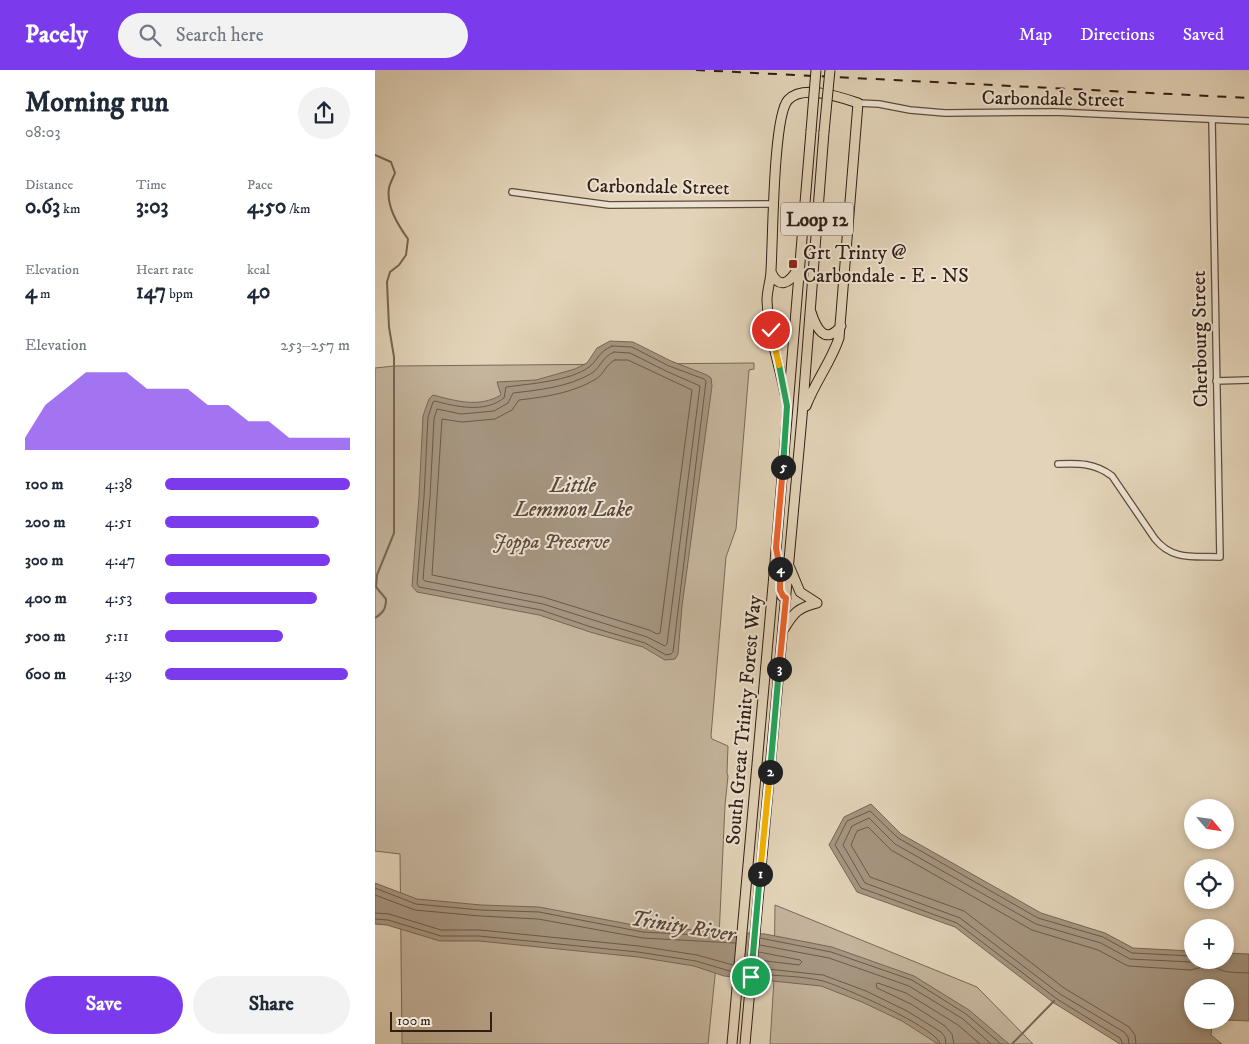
<!DOCTYPE html>
<html lang="en">
<head>
<meta charset="utf-8">
<style>
	:root { --surface:#fff; --page:#f2f2f3; --text:#1f2937; --muted:#747a83; --accent:#7c3aed }
	body { margin:0; font-family:"IM FELL DW Pica",serif; background:var(--page); color:var(--text); height:100vh; display:flex; flex-direction:column; font-size:19px; white-space:nowrap }
	* { box-sizing:border-box; margin:0 }
	p { font-size:16px; color:var(--muted) }
	.icon { flex:none; width:28px; height:28px; fill:none; stroke:currentColor; stroke-width:2; stroke-linecap:round; stroke-linejoin:round }
	.map { position:relative; flex:1; overflow:hidden }
	.drawer { display:flex; flex-direction:column; background:var(--surface); width:375px }
	.drawer>* { flex:none }
	.needle { width:32px; rotate:119deg }
	.fabs { position:absolute; left:809px; top:729px; display:grid; gap:10px }
	.fabs a { display:grid; place-items:center; width:50px; height:50px; border-radius:50%; background:var(--surface); box-shadow:0 2px 8px #0003; font-size:25px }
	.scale { position:absolute; left:15px; bottom:12px; width:102px; box-sizing:border-box; padding-left:5px; border:2px solid #301d14; border-top:0; font-size:14px; line-height:18px; white-space:nowrap; color:#301d14; -webkit-text-stroke:4px #ede3d2; paint-order:stroke }
	.pin { position:absolute; display:grid; place-items:center; width:42px; height:42px; color:#fff; margin:-21px; border:2px solid #fff; border-radius:50%; box-shadow:0 1px 5px #0007 }
	.km { position:absolute; width:25px; height:25px; margin:-12px; border-radius:50%; background:#222; color:#fff; font-size:14px; line-height:25px; text-align:center }
	.round { display:grid; place-items:center; flex:none; width:52px; height:52px; border-radius:26px; background:var(--page) }
	.overview { display:flex; align-items:center; justify-content:space-between; height:85px; padding:0 25px }
	h1 { font-size:28px; font-weight:700; line-height:38px }
	.stats { display:grid; grid-template-columns:repeat(3,1fr); gap:8px; height:85px; padding:5px 25px }
	.stats div { display:grid; align-content:center }
	.stats b { font-size:21px; font-weight:700 }
	.stats small { font-size:14px; font-weight:400 }
	.stats p { font-size:14px }
	.chart { height:140px; padding:10px 25px }
	.chart p { display:flex; justify-content:space-between }
	.chart svg { width:100%; height:90px; margin-top:5px; fill:var(--accent); opacity:.7 }
	.cta { display:flex; gap:10px; margin-top:auto; padding:10px 25px }
	.cta a { flex:1; height:58px; border-radius:30px; background:var(--accent); color:#fff; font-size:20px; font-weight:700; line-height:58px; text-align:center }
	.cta a+a { background:var(--page); color:var(--text) }
	ul { padding:0 25px; list-style:none; font-size:16px }
	li { display:grid; grid-template-columns:80px 60px 1fr; align-items:center; height:38px }
	li i { height:12px; border-radius:6px; background:var(--accent) }
	header { display:flex; align-items:center; gap:30px; box-sizing:border-box; height:70px; padding:0 25px; background:var(--accent); color:#fff }
	header strong { font-size:24px }
	nav { display:flex; gap:28px; margin-inline-start:auto; font-size:18px }
	.search { width:350px; height:45px; background:var(--page); display:flex; align-items:center; gap:12px; box-sizing:border-box; padding:0 18px; border-radius:28px; color:var(--muted); font-size:19px }
	main { display:flex; flex:1; min-height:0 }
	.map>svg:first-child { display:block }
</style>
</head>
<body>
<header>
<strong>Pacely</strong>
<div class="search"><svg class="icon" aria-label="search" viewBox="0 0 24 24"><circle cx="10" cy="10" r="6"/><path d="M15 15l6 6"/></svg>Search here</div>
<nav><a>Map</a><a>Directions</a><a>Saved</a></nav>
</header>
<main>
<section class="drawer">
<div class="overview"><div><h1>Morning run</h1><p>08:03</p></div><a class="round"><svg class="icon" aria-label="share" viewBox="0 0 24 24"><path d="M12 15V3M7 8l5-5 5 5M5 13v7h14v-7"/></svg></a></div>
<div class="stats">
<div><p>Distance</p><b>0.63<small> km</small></b></div>
<div><p>Time</p><b>3:03</b></div>
<div><p>Pace</p><b>4:50<small> /km</small></b></div>
</div>
<div class="stats">
<div><p>Elevation</p><b>4<small> m</small></b></div>
<div><p>Heart rate</p><b>147<small> bpm</small></b></div>
<div><p>kcal</p><b>40</b></div>
</div>
<div class="chart"><p><span>Elevation</span>253–257 m</p>
<svg viewBox="0 0 160 44" preserveAspectRatio="none"><path d="M0 44V38L10 22L20 14L30 6L40 6L50 6L60 14L70 14L80 14L90 22L100 22L110 30L120 30L130 38L140 38L150 38L160 38V44z"/></svg>
</div>
<ul>
<li><b>100 m</b>4:38<i style="width:100%"></i></li>
<li><b>200 m</b>4:51<i style="width:83%"></i></li>
<li><b>300 m</b>4:47<i style="width:89%"></i></li>
<li><b>400 m</b>4:53<i style="width:82%"></i></li>
<li><b>500 m</b>5:11<i style="width:64%"></i></li>
<li><b>600 m</b>4:39<i style="width:99%"></i></li>
</ul>
<div class="cta"><a>Save</a><a>Share</a></div>
</section>
<div class="map">
<svg width="874" height="974" viewBox="0 0 874 974">
	<rect width="100%" height="100%" fill="#e3d4b9"/>
	<filter id="stains"><feTurbulence type="fractalNoise" baseFrequency=".004" numOctaves="4"/><feColorMatrix values="0 0 0 0 .2 0 0 0 0 .09 0 0 0 0 .02 0 0 0 .5 -.17"/></filter>
	<radialGradient id="worn" r=".72"><stop offset=".6" stop-color="#630" stop-opacity="0"/><stop offset="1" stop-color="#630" stop-opacity=".3"/></radialGradient>
	<path fill="#c5b59d" stroke="#7a6958" d="M 379,293 L 379,299 L 374,300 L 361,459 L 351,487 L 336,666 L 337,669 L 353,676 L 352,703 L 353,706 L 350,735 L 344,867 L 333,974 L 27,974 L 25,784 L 0,781 L 0,298 L 19,296 Z
		M 400,835 L 602,917 L 658,974 L 395,974 L 399,909 Z"/>
	<path fill="#a69681" stroke="#765" d="M 235,271 L 258,272 L 296,291 L 332,305 L 336,308 L 337,316 L 307,536 L 303,584 L 300,589 L 290,590 L 268,577 L 215,562 L 164,545 L 42,522 L 37,516 L 44,427 L 48,346 L 54,329 L 58,325 C 81,331 104,338 126,325 L 122,312 L 161,310 L 200,299 L 212,293 L 222,278 Z
		M 496,734 L 526,764 L 666,843 L 730,863 L 758,878 L 817,881 L 818,890 L 850,890 L 850,883 L 874,884 L 874,951 L 850,950 L 850,918 L 818,918 L 818,950 L 838,950 L 836,965 L 847,974 L 745,974 L 679,933 L 580,857 L 482,822 L 454,775 L 469,747 Z
		M 0,813 L 42,829 L 106,835 L 164,837 L 269,857 L 390,864 L 457,877 L 539,906 L 594,940 L 634,974 L 563,974 L 527,951 L 487,932 L 446,916 L 349,906 L 319,896 L 263,887 L 104,871 L 65,871 L 12,855 L 0,854 Z"/>
	<g fill="none" stroke-linecap="round" stroke-linejoin="round">
		<path stroke="#6b5a4a" stroke-width="1" d="M 237,276 L 257,277 L 294,296 L 329,309 L 331,311 L 298,582 L 296,584 L 291,585 L 270,573 L 216,557 L 166,540 L 44,517 L 42,514 L 49,427 L 53,347 L 58,332 L 60,331 C 82,337 110,343 129,328 L 131,317 C 153,314 196,311 214,297 C 225,288 222,283 237,276 Z
			M 239,282 L 255,283 L 291,301 L 325,316 L 292,574 L 290,576 L 272,567 L 168,534 L 50,511 L 48,509 L 55,427 L 59,349 L 62,339 L 86,344 L 119,341 L 133,333 L 138,323 C 164,320 194,317 217,303 C 226,297 227,287 239,282 Z
			M 240,290 L 253,290 L 317,320 L 285,563 L 282,564 L 274,560 L 168,527 L 57,505 L 67,349 L 87,352 L 120,349 L 137,340 L 144,330 C 170,327 198,323 221,309 C 229,304 231,294 240,290 Z
			M 0,818 L 41,834 L 105,840 L 164,842 L 268,862 L 361,867
			M 0,825 L 40,840 L 105,846 L 163,849 L 268,868 L 360,873
			M 0,843 L 14,844 L 66,860 L 105,860 L 264,876 L 322,885 L 358,895
			M 0,849 L 13,850 L 66,866 L 104,866 L 263,882 L 321,891 L 358,902
			M 385,868 L 456,882 L 537,910 L 591,944 L 626,974
			M 385,875 L 454,888 L 534,916 L 588,949 L 616,974
			M 383,890 L 424,895 L 427,892 L 425,890 L 384,882
			M 383,898 L 448,905 L 491,921 L 532,941 L 566,962 L 570,967 L 571,974
			M 382,904 C 402,906 429,906 448,911 C 466,916 563,958 565,974
			M 579,974 L 577,964 L 570,956 L 536,934 L 502,918 L 501,914 L 503,913 L 531,923 L 583,955 L 605,974
			M 748,974 L 745,968 L 682,929 L 582,853 L 486,818 L 460,775 L 472,751 L 495,741 L 523,768 L 663,848 L 728,867 L 757,883 L 818,886
			M 754,974 L 753,967 L 749,962 L 685,924 L 585,848 L 490,813 L 468,775 L 477,756 L 494,748 L 520,774 L 661,854 L 726,873 L 755,889 L 816,892 L 824,890
			M 761,974 L 760,965 L 754,957 L 689,918 L 589,841 L 495,807 L 476,775 L 482,761 L 493,757 L 516,780 L 657,860 L 723,880 L 753,896 L 816,900 L 824,898 L 833,892 C 846,904 857,902 874,903"/>
		<path stroke="#765" stroke-width="2" d="M 0,85 L 16,92 L 20,103 C 18,108 15,113 14,118 C 11,136 23,155 33,169 L 31,185 L 24,195 L 15,202 L 12,212 L 14,257 L 19,287 L 19,463 L 2,505 L 1,517 L 11,529 C 11,539 8,543 0,548
			M 637,974 L 679,931"/>
		<g stroke="#5d4b3d" stroke-width="8">
			<path id="street" d="M 483,33 L 504,34 L 535,40 L 570,43 L 680,42 L 874,51
				M 137,122 L 234,135 L 399,134
				M 841,311 L 874,310
				M 683,394 C 703,393 720,393 737,406 L 780,469 C 798,491 819,486 845,487 L 837,50"/>
		</g>
		<g stroke="#301d14" stroke-width="11">
			<path id="primary" d="M 396,202 C 404,219 414,214 422,200
				M 436,242 C 441,258 450,276 466,256
				M 410,324 C 404,293 393,262 392,230 C 392,220 396,210 396,200 C 398,171 398,46 413,30 C 428,14 465,27 483,33 L 464,268 C 456,292 440,312 431,336
				M 403,490 C 406,502 403,515 407,526 L 411,528
				M 415,498 L 425,522 L 442,533
				M 409,559 C 419,542 423,538 442,533
				M 357,974 L 399,504 L 436,61
				M 370,974 L 427,347 L 449,62"/>
		</g>
		<use href="#street" stroke="#ede3d2" stroke-width="5.5"/>
		<use href="#primary" stroke="#e3d4b9" stroke-width="9"/>
		<path stroke="#301d14" stroke-width="2" stroke-dasharray="9 9" stroke-linecap="butt" d="M 321,0 L 874,28"/>
		<g stroke="#301d14" stroke-width="11" stroke-linecap="butt">
			<path id="primary-bridge" d="M 436,61 L 441,0
				M 449,62 L 455,0"/>
		</g>
		<use href="#primary-bridge" stroke="#e3d4b9" stroke-width="9"/>
	</g>
	<g fill="none" stroke-linecap="round" stroke-linejoin="round">
		<g stroke="#fff" stroke-width="10">
			<path id="split-1" d="M 376,907 L 385,804"/>
		</g>
		<g stroke="#fff" stroke-width="10">
			<path id="split-2" d="M 385,804 L 395,702"/>
		</g>
		<g stroke="#fff" stroke-width="10">
			<path id="split-3" d="M 395,702 L 404,599"/>
		</g>
		<g stroke="#fff" stroke-width="10">
			<path id="split-4" d="M 404,599 L 411,528 L 408,526 L 405,520 L 405,499"/>
		</g>
		<g stroke="#fff" stroke-width="10">
			<path id="split-5" d="M 405,499 L 401,478 L 408,397"/>
		</g>
		<g stroke="#fff" stroke-width="10">
			<path id="split-6" d="M 404,295 L 412,336 L 408,397"/>
		</g>
		<g stroke="#fff" stroke-width="10">
			<path id="split-7" d="M 396,260 L 404,295"/>
		</g>
		<use href="#split-1" stroke="#22a559" stroke-width="6"/>
		<use href="#split-2" stroke="#f5b400" stroke-width="6"/>
		<use href="#split-3" stroke="#22a559" stroke-width="6"/>
		<use href="#split-4" stroke="#f0652b" stroke-width="6"/>
		<use href="#split-5" stroke="#f0652b" stroke-width="6"/>
		<use href="#split-6" stroke="#22a559" stroke-width="6"/>
		<use href="#split-7" stroke="#f5b400" stroke-width="6"/>
	</g>
	<rect fill="#8f2418" stroke="#ede3d2" stroke-width="2" x="413" y="189" width="10" height="10" rx="2.5"/>
	<g text-anchor="middle" stroke-width="4" stroke-linejoin="round" paint-order="stroke">
		<rect fill="#ede3d2" stroke="#69584d" stroke-width="1" x="406" y="132.5" width="72" height="33" rx="4"/>
		<g font-size="19" font-weight="bold" fill="#301d14">
			<text x="442" y="156">Loop 12</text>
		</g>
		<g font-size="20" fill="#301d14" stroke="#ede3d2">
			<text transform="translate(678 28) rotate(1)" y="7">Carbondale Street</text>
			<text transform="translate(283 116) rotate(1)" y="7">Carbondale Street</text>
			<text transform="translate(824 269) rotate(-91)" y="7">Cherbourg Street</text>
			<text transform="translate(368 650) rotate(-85)" y="7">South Great Trinity Forest Way</text>
		</g>
		<g font-size="20" fill="#301d14" stroke="#ede3d2" text-anchor="start">
			<text x="428" y="189">Grt Trinty @<tspan x="428" dy="23">Carbondale - E - NS</tspan></text>
		</g>
		<g font-size="20" font-style="italic" fill="#5d4b3d" stroke="#ede3d2">
			<text x="176" y="478">Joppa Preserve</text>
		</g>
		<g font-size="21" font-style="italic" fill="#59473a" stroke="#ede3d2">
			<text x="198" y="422">Little<tspan x="198" dy="24">Lemmon Lake</tspan></text>
			<text transform="translate(308 856) rotate(9)" y="7">Trinity River</text>
		</g>
	</g>
	<rect width="100%" height="100%" filter="url(#stains)"/>
	<rect width="100%" height="100%" fill="url(#worn)"/>
</svg>
<div class="fabs">
<a><svg class="needle" viewBox="-14 -14 28 28"><path d="M0-13l5 13h-10z" fill="#e53935"/><path d="M0 13l5-13h-10z" fill="#747a83"/></svg></a>
<a><svg class="icon" aria-label="locate" viewBox="0 0 24 24"><circle cx="12" cy="12" r="6"/><path d="M12 2v4M12 18v4M2 12h4M18 12h4"/></svg></a>
<a>+</a>
<a>−</a>
</div>
<div class="scale">100 m</div>
<div class="pin" style="left:376px;top:907px;background:#1e9e55"><svg class="icon" aria-label="arrive" viewBox="0 0 24 24"><path d="M6 21V4h12l-3 4 3 4H6"/></svg></div>
<div class="pin" style="left:396px;top:260px;background:#d93025"><svg class="icon" aria-label="check" viewBox="0 0 24 24"><path d="M5 12l5 5 9-10"/></svg></div>
<b class="km" style="left:385px;top:804px">1</b>
<b class="km" style="left:395px;top:702px">2</b>
<b class="km" style="left:404px;top:599px">3</b>
<b class="km" style="left:405px;top:499px">4</b>
<b class="km" style="left:408px;top:397px">5</b>
</div>
</main>
</body>
</html>
